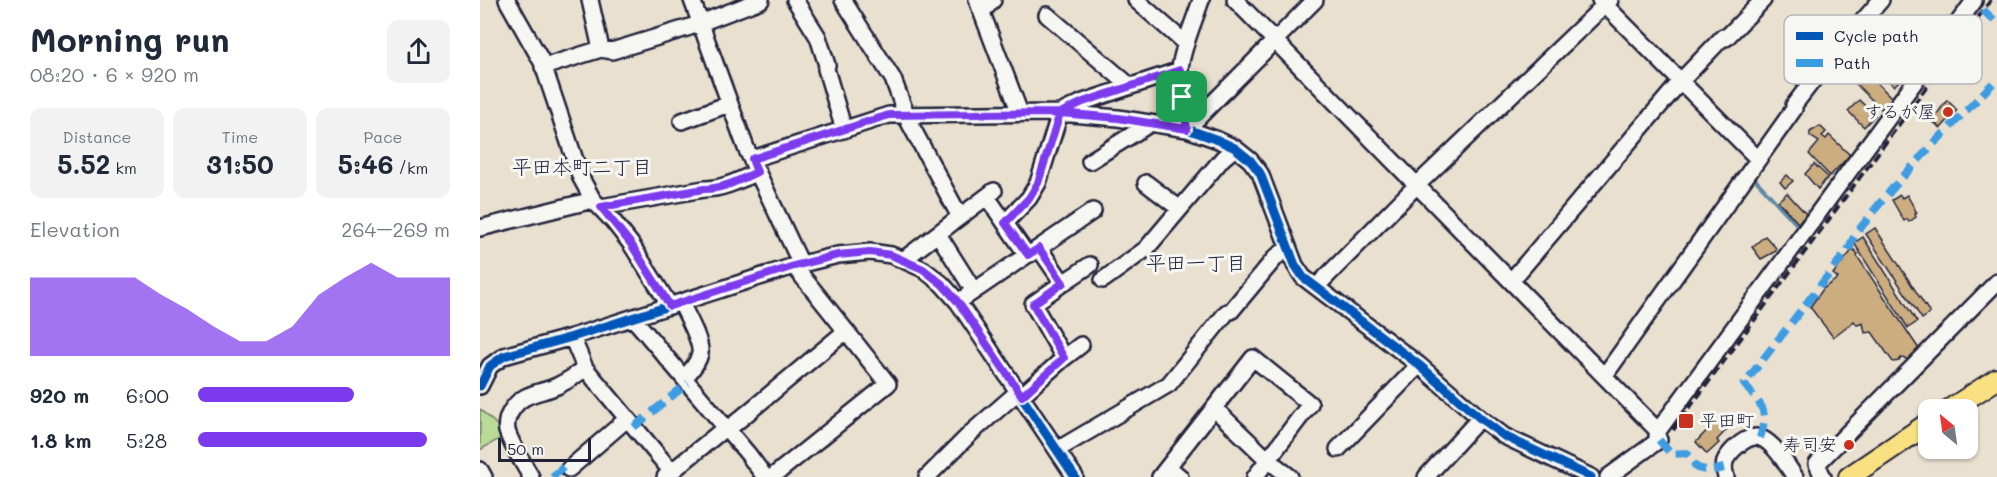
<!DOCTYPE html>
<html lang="en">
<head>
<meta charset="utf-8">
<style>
	:root { --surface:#fff; --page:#f2f2f3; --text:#1f2937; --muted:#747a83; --accent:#7c3aed }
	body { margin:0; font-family:Mali,"Klee One",sans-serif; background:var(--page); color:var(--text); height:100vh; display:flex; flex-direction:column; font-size:22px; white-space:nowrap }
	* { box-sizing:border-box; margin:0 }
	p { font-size:20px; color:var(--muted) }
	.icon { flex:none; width:33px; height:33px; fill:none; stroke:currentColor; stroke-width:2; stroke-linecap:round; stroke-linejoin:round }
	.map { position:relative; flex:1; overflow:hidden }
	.panel { display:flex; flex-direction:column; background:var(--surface); width:480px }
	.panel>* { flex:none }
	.needle { width:39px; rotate:331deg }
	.tools { position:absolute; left:1438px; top:399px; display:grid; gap:12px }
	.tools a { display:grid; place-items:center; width:60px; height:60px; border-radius:12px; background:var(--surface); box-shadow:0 2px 4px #0004; font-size:30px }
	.scale { position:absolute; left:18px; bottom:15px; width:93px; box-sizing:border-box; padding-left:6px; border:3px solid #22223b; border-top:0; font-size:16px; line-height:21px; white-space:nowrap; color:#22223b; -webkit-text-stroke:4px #f6f6f2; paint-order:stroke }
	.pin { position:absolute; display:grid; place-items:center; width:51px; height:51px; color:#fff; margin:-26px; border-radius:12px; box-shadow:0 3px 9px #0006 }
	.round { display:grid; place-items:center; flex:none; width:63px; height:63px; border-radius:12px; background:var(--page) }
	.summary { display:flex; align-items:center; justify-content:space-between; height:102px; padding:0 30px }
	h1 { font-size:33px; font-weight:800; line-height:45px }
	.figures { display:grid; grid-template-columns:repeat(3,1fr); gap:9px; height:102px; padding:6px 30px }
	.figures div { display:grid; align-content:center; border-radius:12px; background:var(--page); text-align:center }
	.figures b { font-size:26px; font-weight:800 }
	.figures small { font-size:16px; font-weight:400 }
	.figures p { font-size:16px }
	.chart { height:168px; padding:12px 30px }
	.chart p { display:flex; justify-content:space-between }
	.chart svg { width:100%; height:108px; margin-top:6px; fill:var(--accent); opacity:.7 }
	ul { padding:0 30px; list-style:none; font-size:20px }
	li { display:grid; grid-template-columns:96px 72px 1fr; align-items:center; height:45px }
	li i { height:15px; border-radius:8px; background:var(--accent) }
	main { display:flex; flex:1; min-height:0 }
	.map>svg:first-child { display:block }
</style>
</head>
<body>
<main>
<section class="panel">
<div class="summary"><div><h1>Morning run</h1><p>08:20 · 6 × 920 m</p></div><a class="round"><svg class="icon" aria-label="share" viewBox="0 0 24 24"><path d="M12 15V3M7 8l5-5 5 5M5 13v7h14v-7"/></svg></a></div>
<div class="figures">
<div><p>Distance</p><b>5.52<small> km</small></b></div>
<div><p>Time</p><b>31:50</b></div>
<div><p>Pace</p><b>5:46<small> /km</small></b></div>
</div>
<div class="chart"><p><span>Elevation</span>264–269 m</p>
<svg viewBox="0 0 160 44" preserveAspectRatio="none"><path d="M0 44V12L10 12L20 12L30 12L40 12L50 19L60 25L70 32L80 38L90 38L100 32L110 19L120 12L130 6L140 12L150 12L160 12V44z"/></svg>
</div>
<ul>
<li><b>920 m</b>6:00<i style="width:62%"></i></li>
<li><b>1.8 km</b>5:28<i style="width:91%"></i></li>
</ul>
</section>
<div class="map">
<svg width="1517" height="477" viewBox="0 0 1517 477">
	<rect width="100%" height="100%" fill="#e9e0d0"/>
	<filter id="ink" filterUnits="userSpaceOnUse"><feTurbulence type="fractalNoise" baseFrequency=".0167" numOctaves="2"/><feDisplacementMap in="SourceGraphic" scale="12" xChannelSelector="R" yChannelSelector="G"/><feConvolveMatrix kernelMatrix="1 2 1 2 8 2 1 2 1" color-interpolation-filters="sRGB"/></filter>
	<g filter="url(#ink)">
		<path fill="#badb95" stroke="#6e7e68" stroke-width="1.5" d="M 0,409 L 21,429 L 23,437 L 0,450 Z"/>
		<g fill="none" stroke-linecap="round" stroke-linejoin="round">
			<path stroke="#5f8aa4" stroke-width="4" d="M 1272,176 L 1320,228"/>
		</g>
		<path fill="#ccad80" stroke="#22223b" stroke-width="1.5" d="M 1403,59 L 1422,78 L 1414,86 L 1395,67 Z
			M 1385,71 L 1412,98 L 1401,109 L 1374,82 Z
			M 1379,100 L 1395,115 L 1384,127 L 1368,111 Z
			M 1467,100 L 1477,110 L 1461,128 L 1452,121 Z
			M 1340,126 L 1346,132 L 1342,136 L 1346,139 L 1349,135 L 1370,155 L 1350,176 L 1329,154 L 1339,142 L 1330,136 L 1330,132 Z
			M 1334,164 L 1348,177 L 1338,189 L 1325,174 Z
			M 1307,175 L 1313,181 L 1305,188 L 1300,182 Z
			M 1307,193 L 1327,215 L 1318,223 L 1298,201 Z
			M 1420,195 L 1422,198 L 1427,195 L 1437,213 L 1435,214 L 1436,217 L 1429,222 L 1427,219 L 1424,221 L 1412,200 Z
			M 1395,228 L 1450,313 L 1442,319 L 1386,234 Z
			M 1285,236 L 1296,248 L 1296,251 L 1281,259 L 1272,247 Z
			M 1383,237 L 1437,322 L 1428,328 L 1374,243 Z
			M 1373,249 L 1378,254 L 1377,256 L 1439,349 L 1434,356 L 1428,359 L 1421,358 L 1419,361 L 1413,362 L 1392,332 L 1385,333 L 1383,323 L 1377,325 L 1374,321 L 1353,337 L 1330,307 L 1343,289 L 1358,278 L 1353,274 Z
			M 1244,418 L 1251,425 L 1237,440 L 1239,443 L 1227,454 L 1216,442 L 1236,421 L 1239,424 Z"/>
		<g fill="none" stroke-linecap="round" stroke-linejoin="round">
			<g stroke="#22223b" stroke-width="20">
				<path id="minor" d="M 27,0 L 62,62 L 101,178 L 113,200 L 133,221 L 151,244 L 190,306
					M 110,0 L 121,49
					M 212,0 L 266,148 L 321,264
					M 315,0 L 338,37 L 347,65 L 346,69 L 364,130
					M 363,0 L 413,79 L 429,122 L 480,217
					M 497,0 L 540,113
					M 656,0 L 706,44
					M 755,0 L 1178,431 L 1177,436 L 1179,440 L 1128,477
					M 1120,0 L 1278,159
					M 502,12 L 513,0
					M 567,15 L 650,86
					M 63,67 L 121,49 L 132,51 L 210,27 L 281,0
					M 202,121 L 249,104
					M 707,129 L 835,0
					M 707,129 C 702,113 698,84 700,68 C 703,45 714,22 721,0
					M 272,159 L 409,115 L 580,113 L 638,118 L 707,129 L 738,140 L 755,148 L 770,160 L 780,173 L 815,265 L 823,277 L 939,365 L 1000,418 L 1024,436 L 1111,477
					M 610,161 L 671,123
					M 666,183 L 700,209
					M 507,197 L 525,223
					M 121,207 L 224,189 C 243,189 260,180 277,172
					M 0,228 L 113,200
					M 458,234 L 494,291
					M 550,254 L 613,211
					M 423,260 L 514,191
					M 314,266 L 366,331
					M 623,280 L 666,249 L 743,158 L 755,148
					M 1031,281 L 1200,82 L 1243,37 L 1246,38 L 1283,0
					M 583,283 L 610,265
					M 836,287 L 937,185 L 1130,0
					M 478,302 L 547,255 L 525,223 L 549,198 L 558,183 L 580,113 L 603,102 L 700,70
					M 201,303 C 206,314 222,341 220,354 C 218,362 210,372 204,378
					M 153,318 L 268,454 L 285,477
					M 92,337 L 105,368 L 192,472
					M 584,358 L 601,345
					M 1125,375 L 1314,109 L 1314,105 L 1347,62 L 1401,0
					M 0,386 L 10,366 L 24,356 L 92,337 L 314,266 L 358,255 L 390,252 L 411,255 L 423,260 L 443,269 L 462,284 L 478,302 L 595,477
					M 541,396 L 584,358 L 553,304 L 583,283 L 559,248
					M 734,408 L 788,460 L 810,477
					M 247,430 L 366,331 L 408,384 L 292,477
					M 1178,431 L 1494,1
					M 858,449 L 939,365
					M 577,450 L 689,384 L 747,312 L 751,311 L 796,257 L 808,248
					M 688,467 L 700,477
					M 89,469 L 147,419
					M 0,470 L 4,477
					M 51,477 C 43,462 32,447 27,431 C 26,425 27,418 30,413 C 41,392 59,394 77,386 C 87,381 97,375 105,368
					M 185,477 L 245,428
					M 447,477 L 492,432 L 539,391
					M 680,477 L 773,358 L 830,404 L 775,477
					M 946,477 L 1000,418
					M 1246,477 C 1244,471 1243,465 1246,459 C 1252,449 1269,433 1281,438 C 1296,445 1306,464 1315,477
					M 1343,477 L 1337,464 L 1517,282"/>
			</g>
			<g stroke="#22223b" stroke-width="24">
				<path id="major" d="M 1469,410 L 1517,379
					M 1369,477 L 1449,423"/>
			</g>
			<use href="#minor" stroke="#f6f6f2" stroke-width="15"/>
			<use href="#major" stroke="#f9e181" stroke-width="20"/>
			<path stroke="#22223b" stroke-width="4" stroke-dasharray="9 4.5" stroke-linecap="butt" d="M 1193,430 L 1511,0"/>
			<path stroke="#3c9ce2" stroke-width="8" stroke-dasharray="15 8" stroke-linecap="butt" d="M 1503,10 L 1517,23
				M 154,427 L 208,383
				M 1280,438 C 1289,408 1282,407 1264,384 L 1370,247 C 1372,236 1383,226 1389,217 C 1428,167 1474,124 1517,79
				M 1179,440 L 1191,454 L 1207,453 L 1217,468 L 1230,471 L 1244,468
				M 72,477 L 85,466 L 89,469"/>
			<g stroke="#f6f6f2" stroke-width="13">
				<path id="cycleway" d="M 272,159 L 409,115 L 580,113 L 638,118 L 707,129 L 738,140 L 755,148 L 770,160 L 780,173 L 815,265 L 823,277 L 939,365 L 1000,418 L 1024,436 L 1111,477
					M 0,386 L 10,366 L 24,356 L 92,337 L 314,266 L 358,255 L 390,252 L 411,255 L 423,260 L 443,269 L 462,284 L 478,302 L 595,477"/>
			</g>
			<use href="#cycleway" stroke="#0057b8" stroke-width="9"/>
		</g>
	</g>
	<g fill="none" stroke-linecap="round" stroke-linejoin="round" filter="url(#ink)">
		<g stroke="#fff" stroke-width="12">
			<path id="route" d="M 702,97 L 700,70 L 603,102 L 580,113 L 409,115 L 272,159 L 277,172 C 260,180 243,189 224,189 L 121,207 L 151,244 L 190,306 L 314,266 L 358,255 L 390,252 L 411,255 L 443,269 L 462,284 L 478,302 L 542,396 L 584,358 L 553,304 L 583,283 L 559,248 L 548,255 L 525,223 L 549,198 L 558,183 L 580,113 L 638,118 L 707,129 L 702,97"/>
		</g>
		<use href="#route" stroke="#7c3aed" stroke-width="8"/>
	</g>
	<g fill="#c8321e" stroke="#f6f6f2" stroke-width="2">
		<circle cx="1468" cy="112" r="6"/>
		<rect x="1198" y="413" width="16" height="16" rx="3"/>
		<circle cx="1369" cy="445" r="6"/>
	</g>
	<g text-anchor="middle" stroke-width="6" stroke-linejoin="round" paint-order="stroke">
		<g font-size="18" fill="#22223b" stroke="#f6f6f2" text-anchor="end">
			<text x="1456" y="118">するが屋</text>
			<text x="1220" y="427" text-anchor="start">平田町</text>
			<text x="1357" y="451">寿司安</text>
		</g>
		<g font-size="20" fill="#22223b" stroke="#f6f6f2">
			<text x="102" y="174">平田本町二丁目</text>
			<text x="716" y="270">平田一丁目</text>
		</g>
	</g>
	<rect x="1304" y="15" width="198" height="69" rx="9" fill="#f6f6f2" stroke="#b6b6bb" stroke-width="1.5"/>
	<rect x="1316" y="32" width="27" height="8" fill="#0057b8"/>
	<rect x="1316" y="59" width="27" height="8" fill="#3c9ce2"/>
	<g font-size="16" fill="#22223b">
		<text x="1354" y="42">Cycle path</text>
		<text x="1354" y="69">Path</text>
	</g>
</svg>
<div class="tools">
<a><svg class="needle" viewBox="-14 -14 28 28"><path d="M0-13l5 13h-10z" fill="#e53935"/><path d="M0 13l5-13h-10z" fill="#747a83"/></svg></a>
</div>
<div class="scale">50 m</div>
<div class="pin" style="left:702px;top:97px;background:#1e9e55"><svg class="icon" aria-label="arrive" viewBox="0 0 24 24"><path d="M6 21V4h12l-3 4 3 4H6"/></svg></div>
</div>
</main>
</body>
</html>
